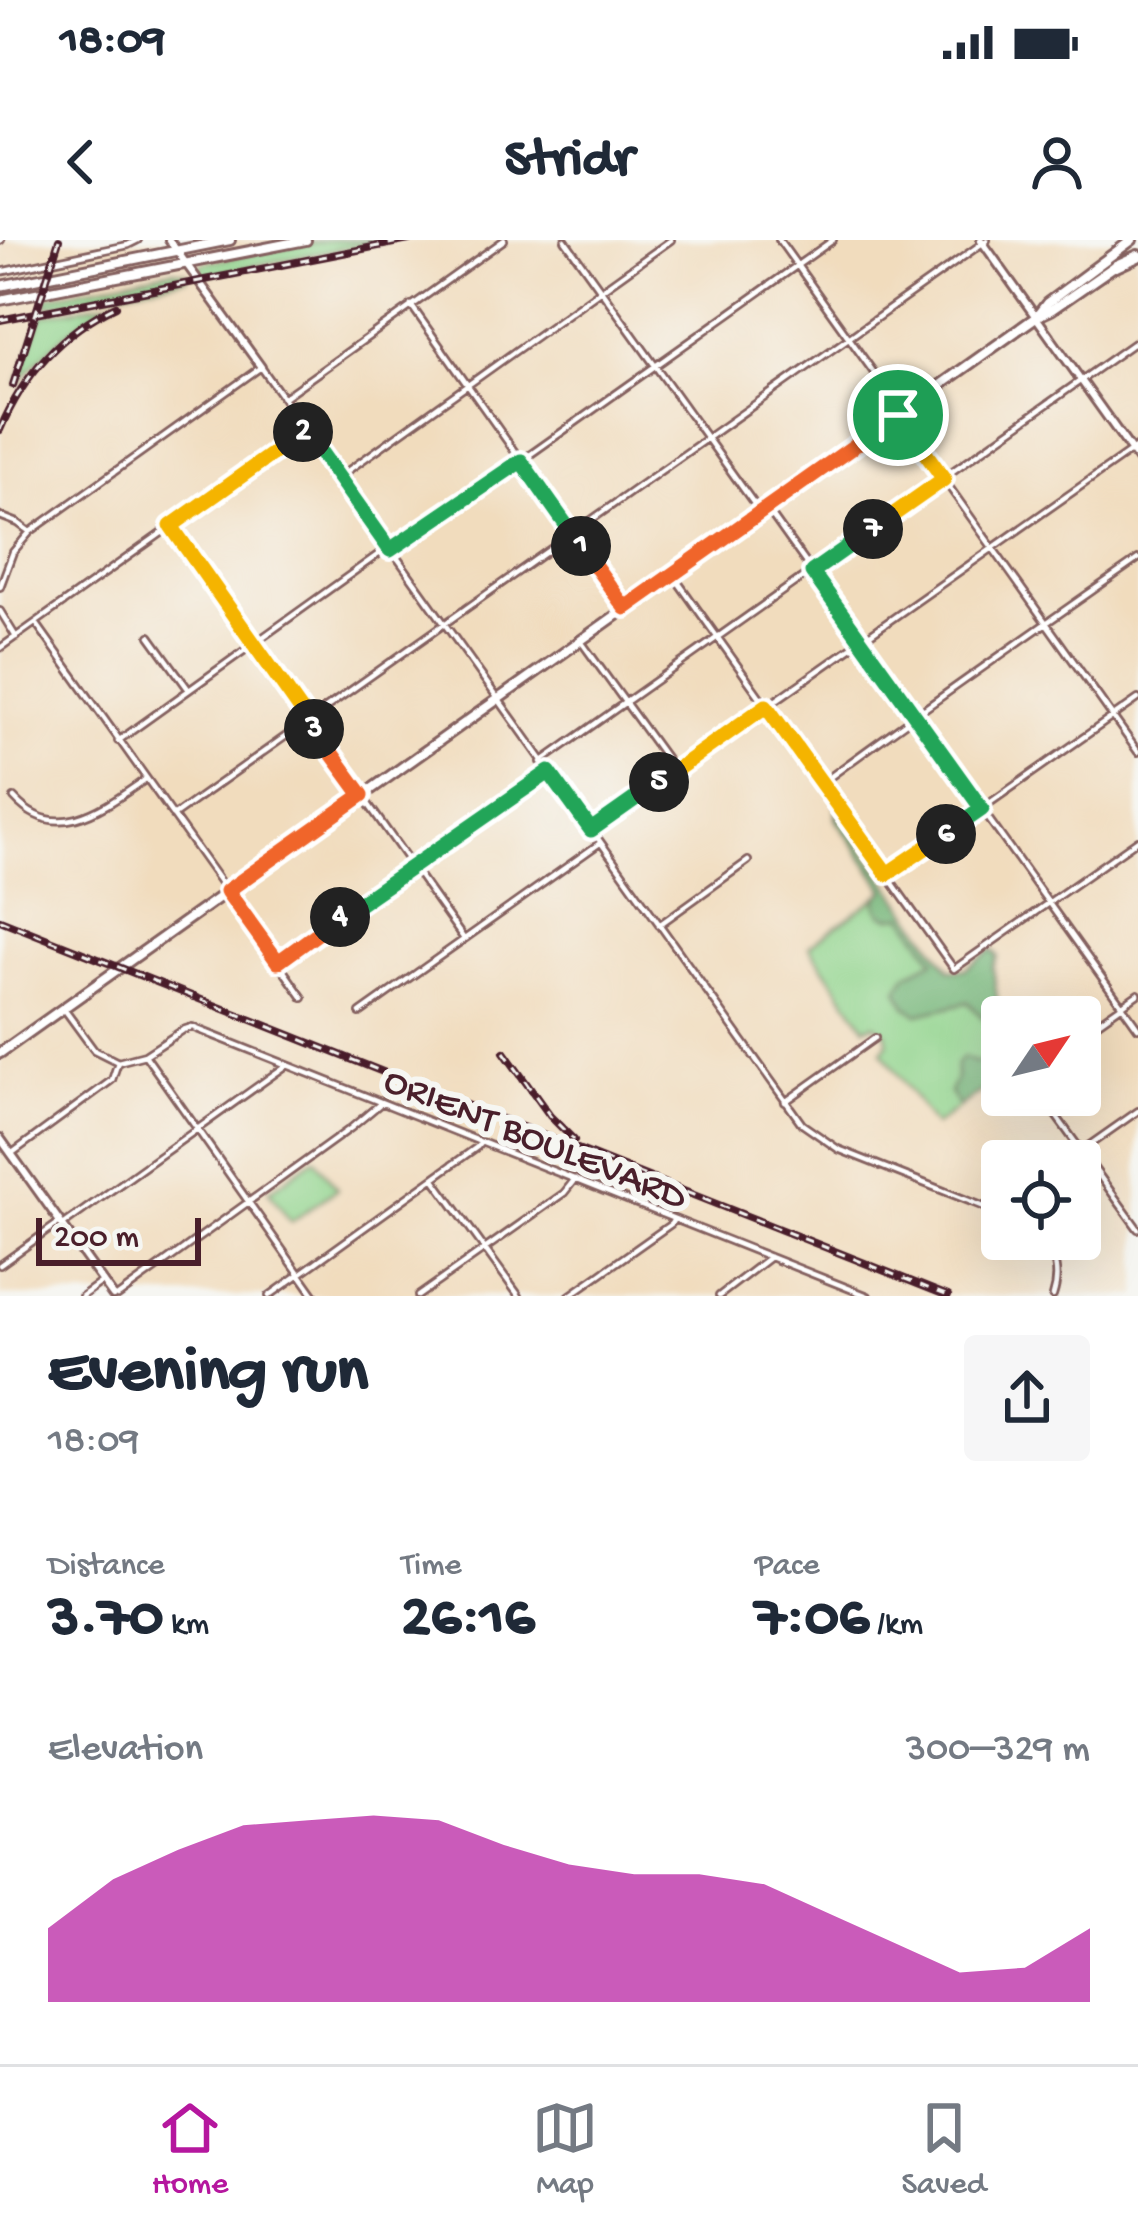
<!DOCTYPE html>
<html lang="en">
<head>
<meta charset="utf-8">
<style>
	:root { --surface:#fff; --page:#f6f6f7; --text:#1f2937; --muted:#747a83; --line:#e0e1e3; --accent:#b5179e }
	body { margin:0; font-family:"Gochi Hand",sans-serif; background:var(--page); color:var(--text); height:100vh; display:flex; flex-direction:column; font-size:45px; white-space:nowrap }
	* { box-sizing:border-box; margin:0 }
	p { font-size:39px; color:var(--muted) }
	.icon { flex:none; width:66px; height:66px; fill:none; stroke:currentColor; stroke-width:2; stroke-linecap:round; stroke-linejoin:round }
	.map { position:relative; height:1056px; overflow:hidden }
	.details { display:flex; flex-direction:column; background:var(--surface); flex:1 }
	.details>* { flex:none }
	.needle { width:78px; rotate:55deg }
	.tools { position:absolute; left:981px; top:756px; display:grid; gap:24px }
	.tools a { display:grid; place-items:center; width:120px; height:120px; border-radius:12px; background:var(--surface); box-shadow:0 12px 48px #0002; font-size:60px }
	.scale { position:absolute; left:36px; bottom:30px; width:165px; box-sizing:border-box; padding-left:12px; border:6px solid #4a1f2b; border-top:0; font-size:33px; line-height:42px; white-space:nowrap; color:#4a1f2b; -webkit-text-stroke:9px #f6f6f2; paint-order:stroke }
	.pin { position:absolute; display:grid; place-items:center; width:102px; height:102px; color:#fff; margin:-51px; border:6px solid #fff; border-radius:50%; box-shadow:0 3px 12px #0007 }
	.km { position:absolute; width:60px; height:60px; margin:-30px; border-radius:50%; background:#222; color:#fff; font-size:33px; line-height:60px; text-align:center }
	.round { display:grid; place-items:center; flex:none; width:126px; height:126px; border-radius:12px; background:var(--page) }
	.headline { display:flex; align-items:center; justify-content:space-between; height:204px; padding:0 48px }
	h1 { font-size:66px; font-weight:800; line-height:90px }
	.stats { display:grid; grid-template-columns:repeat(3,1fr); gap:18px; height:204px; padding:12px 48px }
	.stats div { display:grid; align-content:center }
	.stats b { font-size:60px; font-weight:800 }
	.stats small { font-size:33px; font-weight:400 }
	.stats p { font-size:33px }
	.chart { height:336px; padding:24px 48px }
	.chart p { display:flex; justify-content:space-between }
	.chart svg { width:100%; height:216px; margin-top:12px; fill:var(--accent); opacity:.7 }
	.status { display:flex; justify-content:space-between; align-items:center; height:84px; padding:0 60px; background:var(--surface); direction:ltr }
	.status svg { height:33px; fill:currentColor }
	header { display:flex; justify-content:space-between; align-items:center; height:156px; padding:0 48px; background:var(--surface); font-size:54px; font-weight:800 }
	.dock { display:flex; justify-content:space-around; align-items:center; height:168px; border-top:3px solid var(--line); background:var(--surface); font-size:33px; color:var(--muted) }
	.dock a { display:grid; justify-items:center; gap:6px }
	.dock .selected { color:var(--accent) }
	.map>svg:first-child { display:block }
</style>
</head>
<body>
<div class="status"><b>18:09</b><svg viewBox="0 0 49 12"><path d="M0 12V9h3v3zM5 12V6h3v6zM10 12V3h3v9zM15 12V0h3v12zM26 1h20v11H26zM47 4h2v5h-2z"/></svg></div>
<header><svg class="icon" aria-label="back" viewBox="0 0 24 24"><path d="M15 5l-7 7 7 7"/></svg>Stridr<svg class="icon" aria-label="person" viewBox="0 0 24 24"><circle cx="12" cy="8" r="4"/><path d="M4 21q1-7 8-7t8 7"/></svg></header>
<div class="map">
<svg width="1138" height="1056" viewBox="0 0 1138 1056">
	<rect width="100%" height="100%" fill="#f6f6f2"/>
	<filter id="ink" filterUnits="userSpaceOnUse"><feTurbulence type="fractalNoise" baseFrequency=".00833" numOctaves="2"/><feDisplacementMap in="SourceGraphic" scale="24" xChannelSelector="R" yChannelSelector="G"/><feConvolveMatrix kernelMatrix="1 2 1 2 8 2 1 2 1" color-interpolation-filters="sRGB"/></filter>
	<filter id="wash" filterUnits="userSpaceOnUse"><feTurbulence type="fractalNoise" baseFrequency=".004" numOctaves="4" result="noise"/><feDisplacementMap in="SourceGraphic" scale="48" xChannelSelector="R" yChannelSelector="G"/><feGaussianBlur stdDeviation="2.7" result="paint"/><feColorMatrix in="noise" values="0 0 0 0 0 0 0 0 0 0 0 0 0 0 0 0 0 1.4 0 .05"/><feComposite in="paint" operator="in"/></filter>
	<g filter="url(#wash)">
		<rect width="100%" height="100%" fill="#f1dcbd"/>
		<path fill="#92d48d" stroke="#6e7a5c" stroke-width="3" d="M 326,0 L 386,0 L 202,36 L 198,30 L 203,23 Z
			M 173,30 L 186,32 L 187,38 L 46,66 L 47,57 Z
			M 115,61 C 74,82 46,110 17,145 L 42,75 Z
			M 877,657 L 877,667 L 891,677 L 904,676 L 934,720 L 906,735 L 918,774 L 968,762 C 982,777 998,790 1002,811 C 980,821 960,830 950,853 L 960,867 L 934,886 L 882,811 L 888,803 L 887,794 L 875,784 L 865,787 L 809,706 Z
			M 315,918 L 337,949 L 291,982 L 269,951 Z"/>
		<path fill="#75b678" stroke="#606a52" stroke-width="3" d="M 836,570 L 950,730 L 965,729 L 992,709 L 998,716 L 993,728 L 999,772 L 992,775 L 1002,795 L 1002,806 L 993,789 L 968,762 L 918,774 L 906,766 L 898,749 L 906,735 L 934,720 L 904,676 L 891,677 L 883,675 L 877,667 L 877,657 L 885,650 L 836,579 Z
			M 1002,813 L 1002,836 L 960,867 L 950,853 L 956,839 L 956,825 L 963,817 L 977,823 Z"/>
	</g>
	<g filter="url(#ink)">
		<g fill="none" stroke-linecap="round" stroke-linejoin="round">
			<g stroke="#84615e" stroke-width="10">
				<path id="minor" d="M 565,0 L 760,272
					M 779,0 L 902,172
					M 0,1 L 1,0
					M 0,32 L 128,5 L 138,0
					M 411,65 L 625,368
					M 284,157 L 504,0
					M 898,175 L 1138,512
					M 339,237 L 671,0
					M 768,270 L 1138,788
					M 0,276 L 18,283 L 30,292
					M 171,286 L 464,699
					M 673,335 L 954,729 L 1138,600
					M 0,347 L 13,312 L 30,292 L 261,127 L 802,884 L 838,909 L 1002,974
					M 0,371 L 16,397
					M 36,383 L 303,758
					M 150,396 L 189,450
					M 580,400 L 675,531
					M 0,408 L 305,191
					M 118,501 L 383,311 L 390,310 L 521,221 L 833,0
					M 541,522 L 1138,100
					M 822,543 C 926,466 1032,393 1138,319
					M 14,558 C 57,606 105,567 146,539
					M 173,576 L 987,0
					M 593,589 L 1138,206
					M 887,635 L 1138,459
					M 659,685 L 748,621
					M 279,722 L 549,532
					M 64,769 L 94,810 L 118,822 L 145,815 L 183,790 L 192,787 L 868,1056
					M 360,773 L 600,603
					M 1080,795 L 1138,754
					M 145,815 L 315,1056
					M 1041,855 L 1138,989
					M 785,862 L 875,798
					M 1081,911 L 1138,871
					M 11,914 L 112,840 L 118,822
					M 434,939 L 519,1056
					M 63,985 L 287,825
					M 1044,999 C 1056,1018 1060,1035 1053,1056
					M 0,1025 L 60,982
					M 82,1056 L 103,1041
					M 118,1056 L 351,888 L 381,863
					M 269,1056 L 477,907 L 481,902
					M 418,1056 L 564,953 L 575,939
					M 569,1056 L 671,984 L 674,979
					M 719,1056 L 770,1017"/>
			</g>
			<g stroke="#84615e" stroke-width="12">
				<path id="tertiary" d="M 169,0 L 261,127
					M 981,0 L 1138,220
					M 0,898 L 113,1056"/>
			</g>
			<g stroke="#84615e" stroke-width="14">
				<path id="secondary" d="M 0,46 L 230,0
					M 0,60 L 306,0
					M 1037,76 L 1047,63 L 1132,0
					M 0,813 L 1036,77 L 1051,70 L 1116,25"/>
			</g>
			<g stroke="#84615e" stroke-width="16">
				<path id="motorway" d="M 1116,26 L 1138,16"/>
			</g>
			<use href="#minor" stroke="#fff" stroke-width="4.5"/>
			<use href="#tertiary" stroke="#fff" stroke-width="6"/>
			<use href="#secondary" stroke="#fff" stroke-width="8"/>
			<use href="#motorway" stroke="#fff" stroke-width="10"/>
			<g stroke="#4a1f2b" stroke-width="8">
				<path id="rail" d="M 0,80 L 409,0
					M 13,145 L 59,0
					M 0,190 C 23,135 62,91 116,66
					M 0,680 L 948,1056
					M 504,812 L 550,876 L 574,900"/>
			</g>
			<use href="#rail" stroke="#f6f6f2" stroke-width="3" stroke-dasharray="9" stroke-linecap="butt"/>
		</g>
	</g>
	<g fill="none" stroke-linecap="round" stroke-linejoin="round" filter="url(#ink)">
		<g stroke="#fff" stroke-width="24">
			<path id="split-1" d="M 581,306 L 625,368 L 898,175"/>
		</g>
		<g stroke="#fff" stroke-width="24">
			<path id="split-2" d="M 303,192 L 305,190 L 390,310 L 521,221 L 581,306"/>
		</g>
		<g stroke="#fff" stroke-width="24">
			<path id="split-3" d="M 303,192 L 171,286 L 314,489"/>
		</g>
		<g stroke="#fff" stroke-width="24">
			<path id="split-4" d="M 314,489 L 362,555 L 227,651 L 278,722 L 340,677"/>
		</g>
		<g stroke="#fff" stroke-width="24">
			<path id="split-5" d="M 340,677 L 549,532 L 591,590 L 659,542"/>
		</g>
		<g stroke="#fff" stroke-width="24">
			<path id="split-6" d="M 659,542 L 766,466 L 887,634 L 946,594"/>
		</g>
		<g stroke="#fff" stroke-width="24">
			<path id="split-7" d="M 873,289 L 812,332 L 982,569 L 946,594"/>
		</g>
		<g stroke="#fff" stroke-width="24">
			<path id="split-8" d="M 873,289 L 944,239 L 898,175"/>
		</g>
		<use href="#split-1" stroke="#f0652b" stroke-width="15"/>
		<use href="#split-2" stroke="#22a559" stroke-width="15"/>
		<use href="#split-3" stroke="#f5b400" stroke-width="15"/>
		<use href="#split-4" stroke="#f0652b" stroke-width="15"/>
		<use href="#split-5" stroke="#22a559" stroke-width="15"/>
		<use href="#split-6" stroke="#f5b400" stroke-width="15"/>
		<use href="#split-7" stroke="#22a559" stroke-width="15"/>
		<use href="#split-8" stroke="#f5b400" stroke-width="15"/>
	</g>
	<g text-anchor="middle" stroke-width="12" stroke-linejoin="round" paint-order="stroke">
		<g font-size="39" fill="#4a1f2b" stroke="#f6f6f2">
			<text transform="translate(537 895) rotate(22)" y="14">ORIENT BOULEVARD</text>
		</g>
	</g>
</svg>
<div class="tools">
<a><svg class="needle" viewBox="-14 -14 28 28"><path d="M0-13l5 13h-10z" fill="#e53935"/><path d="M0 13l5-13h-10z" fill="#747a83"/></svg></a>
<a><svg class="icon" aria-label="locate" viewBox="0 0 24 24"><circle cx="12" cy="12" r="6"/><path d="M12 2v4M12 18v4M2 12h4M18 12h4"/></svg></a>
</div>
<div class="scale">200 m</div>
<div class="pin" style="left:898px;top:175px;background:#1e9e55"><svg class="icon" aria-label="arrive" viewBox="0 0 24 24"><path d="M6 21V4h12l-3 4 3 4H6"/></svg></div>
<b class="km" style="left:581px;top:306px">1</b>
<b class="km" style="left:303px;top:192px">2</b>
<b class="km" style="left:314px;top:489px">3</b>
<b class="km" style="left:340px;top:677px">4</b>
<b class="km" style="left:659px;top:542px">5</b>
<b class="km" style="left:946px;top:594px">6</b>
<b class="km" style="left:873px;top:289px">7</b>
</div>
<section class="details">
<div class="headline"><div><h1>Evening run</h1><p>18:09</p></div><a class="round"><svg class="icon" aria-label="share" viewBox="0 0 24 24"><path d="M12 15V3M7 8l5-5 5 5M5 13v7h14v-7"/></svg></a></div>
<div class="stats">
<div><p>Distance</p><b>3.70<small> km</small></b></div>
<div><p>Time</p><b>26:16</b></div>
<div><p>Pace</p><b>7:06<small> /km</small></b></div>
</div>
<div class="chart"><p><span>Elevation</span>300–329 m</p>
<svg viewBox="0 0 160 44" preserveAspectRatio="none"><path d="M0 44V29L10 19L20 13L30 8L40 7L50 6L60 7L70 12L80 16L90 18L100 18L110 20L120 26L130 32L140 38L150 37L160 29V44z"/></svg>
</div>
</section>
<nav class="dock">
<a class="selected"><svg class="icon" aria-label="home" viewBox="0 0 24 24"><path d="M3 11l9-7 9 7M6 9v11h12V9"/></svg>Home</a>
<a><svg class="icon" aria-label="map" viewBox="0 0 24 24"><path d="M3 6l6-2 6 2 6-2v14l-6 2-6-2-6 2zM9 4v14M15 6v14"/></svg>Map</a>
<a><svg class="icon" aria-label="saved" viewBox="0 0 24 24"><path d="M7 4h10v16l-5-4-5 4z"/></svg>Saved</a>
</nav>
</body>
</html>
